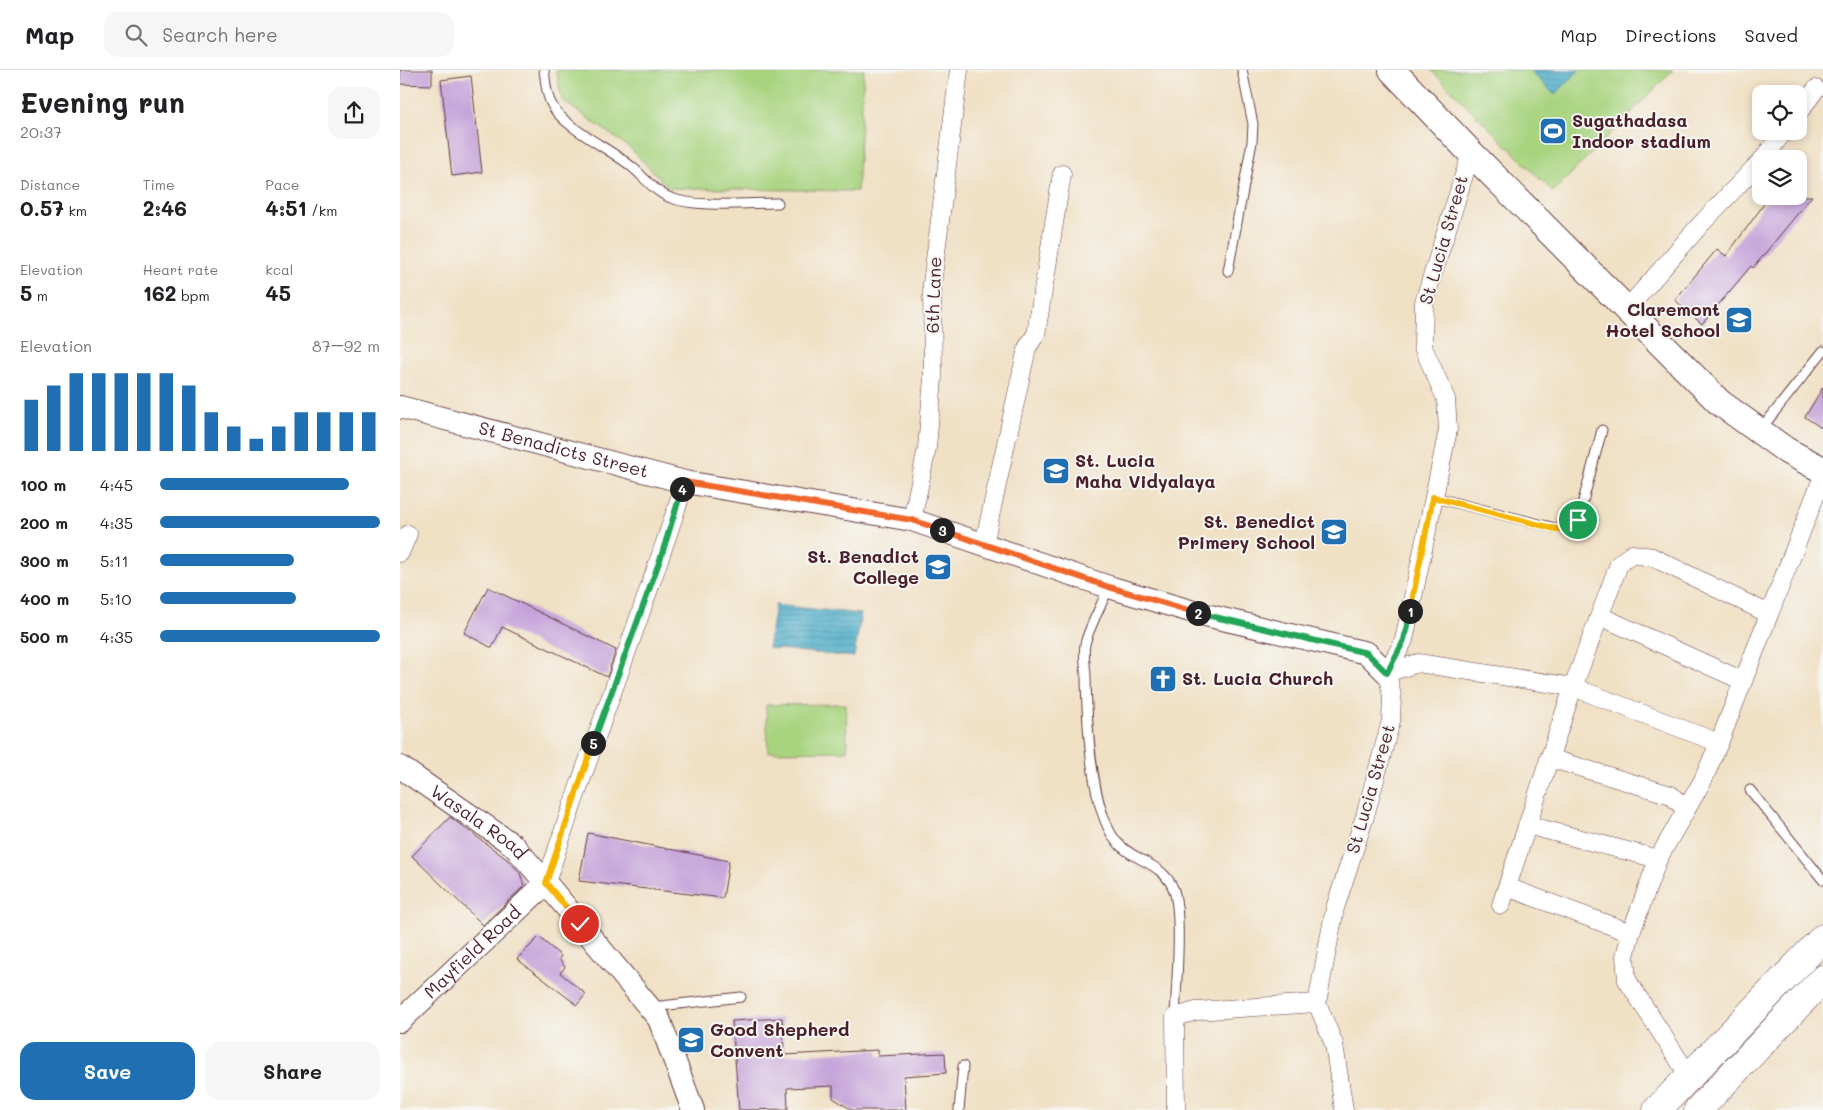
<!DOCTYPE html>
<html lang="en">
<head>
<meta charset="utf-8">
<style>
	:root { --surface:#fff; --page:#f6f6f6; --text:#202124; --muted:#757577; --line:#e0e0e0; --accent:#1f6fb2 }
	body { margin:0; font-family:Mali,sans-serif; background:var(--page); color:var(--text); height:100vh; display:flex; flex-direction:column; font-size:19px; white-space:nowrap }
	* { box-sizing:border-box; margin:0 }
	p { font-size:16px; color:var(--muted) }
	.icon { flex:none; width:28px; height:28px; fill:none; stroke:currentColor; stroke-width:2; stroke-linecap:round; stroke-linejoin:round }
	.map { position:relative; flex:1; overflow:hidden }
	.drawer { display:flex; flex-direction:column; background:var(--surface); width:400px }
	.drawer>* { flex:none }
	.fabs { position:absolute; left:1352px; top:15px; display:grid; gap:10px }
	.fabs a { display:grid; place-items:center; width:55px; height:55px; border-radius:10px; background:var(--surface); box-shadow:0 2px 8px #0003; font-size:25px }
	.pin { position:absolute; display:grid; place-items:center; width:42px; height:42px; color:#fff; margin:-21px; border:2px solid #fff; border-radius:50%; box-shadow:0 1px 5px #0007 }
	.km { position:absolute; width:25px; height:25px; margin:-12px; border-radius:50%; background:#222; color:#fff; font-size:14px; line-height:25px; text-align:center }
	.round { display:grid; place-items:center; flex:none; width:52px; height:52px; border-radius:15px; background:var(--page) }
	.summary { display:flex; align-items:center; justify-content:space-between; height:85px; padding:0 20px }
	h1 { font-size:28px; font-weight:700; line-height:38px }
	.metrics { display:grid; grid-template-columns:repeat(3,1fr); gap:8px; height:85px; padding:5px 20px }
	.metrics div { display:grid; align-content:center }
	.metrics b { font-size:21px; font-weight:700 }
	.metrics small { font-size:14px; font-weight:400 }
	.metrics p { font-size:14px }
	.chart { height:140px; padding:10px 20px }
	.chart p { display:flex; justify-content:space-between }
	.chart svg { width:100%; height:90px; margin-top:5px; stroke:var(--accent); stroke-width:6 }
	.action { display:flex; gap:10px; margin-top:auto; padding:10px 20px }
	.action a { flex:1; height:58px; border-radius:15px; background:var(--accent); color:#fff; font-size:20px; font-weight:700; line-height:58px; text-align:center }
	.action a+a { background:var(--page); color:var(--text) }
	ul { padding:0 20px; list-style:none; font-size:16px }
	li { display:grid; grid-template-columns:80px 60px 1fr; align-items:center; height:38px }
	li i { height:12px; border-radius:6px; background:var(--accent) }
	header { display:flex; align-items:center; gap:30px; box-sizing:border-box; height:70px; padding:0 25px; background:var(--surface); border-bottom:1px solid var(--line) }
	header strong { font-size:24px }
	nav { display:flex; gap:28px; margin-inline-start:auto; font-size:18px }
	.search { width:350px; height:45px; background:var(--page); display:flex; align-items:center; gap:12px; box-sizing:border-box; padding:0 18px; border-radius:15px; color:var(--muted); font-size:19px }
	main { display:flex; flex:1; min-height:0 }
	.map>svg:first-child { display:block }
</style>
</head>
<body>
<header>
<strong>Map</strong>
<div class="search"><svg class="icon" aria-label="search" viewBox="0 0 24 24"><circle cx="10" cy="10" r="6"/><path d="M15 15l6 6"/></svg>Search here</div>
<nav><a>Map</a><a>Directions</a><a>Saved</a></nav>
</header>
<main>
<section class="drawer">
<div class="summary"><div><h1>Evening run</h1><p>20:37</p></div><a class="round"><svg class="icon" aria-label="share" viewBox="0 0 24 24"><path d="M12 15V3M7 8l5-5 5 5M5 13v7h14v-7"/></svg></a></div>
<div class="metrics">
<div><p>Distance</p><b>0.57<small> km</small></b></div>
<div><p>Time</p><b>2:46</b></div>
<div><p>Pace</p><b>4:51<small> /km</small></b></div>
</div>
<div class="metrics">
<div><p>Elevation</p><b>5<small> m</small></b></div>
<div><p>Heart rate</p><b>162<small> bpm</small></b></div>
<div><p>kcal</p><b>45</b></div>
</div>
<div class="chart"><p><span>Elevation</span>87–92 m</p>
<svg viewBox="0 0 160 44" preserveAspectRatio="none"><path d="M5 44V19M15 44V12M25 44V6M35 44V6M45 44V6M55 44V6M65 44V6M75 44V12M85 44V25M95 44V32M105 44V38M115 44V32M125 44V25M135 44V25M145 44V25M155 44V25"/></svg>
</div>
<ul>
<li><b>100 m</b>4:45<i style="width:86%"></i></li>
<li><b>200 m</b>4:35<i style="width:100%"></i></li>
<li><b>300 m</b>5:11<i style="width:61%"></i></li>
<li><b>400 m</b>5:10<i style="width:62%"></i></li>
<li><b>500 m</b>4:35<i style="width:100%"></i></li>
</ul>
<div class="action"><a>Save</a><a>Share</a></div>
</section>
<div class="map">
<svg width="1423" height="1040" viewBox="0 0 1423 1040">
	<defs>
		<pattern id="water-rules" width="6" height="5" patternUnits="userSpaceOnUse" patternTransform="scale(1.25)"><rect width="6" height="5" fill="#48acc8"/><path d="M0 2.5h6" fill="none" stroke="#3e8ba3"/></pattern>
	</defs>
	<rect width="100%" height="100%" fill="#f6f6f2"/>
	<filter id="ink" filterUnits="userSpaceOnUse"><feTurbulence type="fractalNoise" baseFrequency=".02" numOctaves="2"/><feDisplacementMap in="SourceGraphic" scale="10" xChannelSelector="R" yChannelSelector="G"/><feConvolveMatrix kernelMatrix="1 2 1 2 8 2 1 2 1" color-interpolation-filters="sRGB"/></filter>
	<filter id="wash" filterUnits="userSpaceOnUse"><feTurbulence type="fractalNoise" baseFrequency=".0096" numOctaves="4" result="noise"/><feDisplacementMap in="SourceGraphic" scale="20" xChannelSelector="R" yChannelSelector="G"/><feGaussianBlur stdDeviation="1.12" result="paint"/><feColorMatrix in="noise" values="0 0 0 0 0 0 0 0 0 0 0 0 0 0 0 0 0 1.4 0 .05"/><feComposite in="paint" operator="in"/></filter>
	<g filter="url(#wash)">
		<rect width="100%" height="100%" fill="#f0e0c4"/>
		<path fill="#a8d480" stroke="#797a56" d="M 156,0 L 464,0 L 457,121 L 269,118 L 230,78 L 162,30 Z
			M 1031,0 L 1273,0 L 1153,122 Z
			M 446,634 L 447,681 L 368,682 L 366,635 Z"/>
		<path fill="url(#water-rules)" stroke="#49667a" d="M 1129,0 L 1179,0 L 1155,25 Z
			M 375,535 L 461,544 L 454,587 L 368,578 Z"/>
		<g id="blocks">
			<path fill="#c5a1d9" d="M 0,0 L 32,0 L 32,15 L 0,14 Z
				M 71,6 L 82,102 L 52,106 L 41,10 Z
				M 1370,126 L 1412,126 L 1353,198 L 1351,196 L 1302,254 L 1275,230 L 1317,179 L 1326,186 Z
				M 1423,317 L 1423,359 L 1405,347 Z
				M 88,517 L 216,580 L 207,607 L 102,557 L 92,578 L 64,563 Z
				M 50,747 L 108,790 L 120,803 L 124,816 L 83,855 L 12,786 Z
				M 188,763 L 329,791 L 323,828 L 179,811 Z
				M 139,867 L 161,886 L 159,889 L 165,897 L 160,903 L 186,924 L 177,935 L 117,889 Z
				M 382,948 L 384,985 L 478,980 L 478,986 L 545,983 L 546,1003 L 504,1006 L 506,1040 L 452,1040 L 433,1028 L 433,1016 L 387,1018 L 388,1039 L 339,1040 L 332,951 Z"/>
		</g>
	</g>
	<g filter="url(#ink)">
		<use href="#blocks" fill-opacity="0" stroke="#633c42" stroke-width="1"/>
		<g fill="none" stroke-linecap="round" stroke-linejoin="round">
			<g stroke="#633c42" stroke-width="11">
				<path id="service" d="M 144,0 C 146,13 146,26 153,37 C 165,58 212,80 232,97 C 244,107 256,123 271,128 C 296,138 349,133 378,133
					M 828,201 L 852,72 L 853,54 L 842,0
					M 1361,359 L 1423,281
					M 1033,427 L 1159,459 L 1169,459 L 1178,450 L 1202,360
					M 708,518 C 702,535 689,557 685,574 C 683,585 686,598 686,608 C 687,650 690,738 716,771 C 732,791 762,792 773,818 C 783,842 776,918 775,947
					M 1350,720 L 1423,810
					M 252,937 L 341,927
					M 559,1040 L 563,996"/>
			</g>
			<g stroke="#633c42" stroke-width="19">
				<path id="minor" d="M 1399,42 L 1416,19
					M 1363,89 L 1384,61
					M 1227,239 L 1300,155 L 1361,91
					M 512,450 L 527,378 L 533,308 L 532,214 L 559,0
					M 584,474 L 627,278 L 636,264 L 662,104
					M 0,483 L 8,464
					M 1200,546 L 1343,611
					M 987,603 L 1018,593 L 1173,617 L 1319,673
					M 1149,688 L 1271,725 L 1285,739
					M 1127,755 L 1258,789
					M 146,813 C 190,678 242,547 285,412
					M 1107,817 L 1231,863
					M 1101,835 L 1173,617 L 1219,494 L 1232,484 L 1252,487 L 1369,544
					M 1289,1006 L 1227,910 L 1225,886 L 1231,863 L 1258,789 L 1303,710 L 1319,673 L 1423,406
					M 776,1040 L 775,947 L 796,941 L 917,933
					M 944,1040 L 934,974 L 917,933 L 935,838 L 965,746 L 991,651 L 992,626 L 987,603 L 1004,570 L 1048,360 L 1046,329 L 1023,277 L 1024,232 L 1071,83"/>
			</g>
			<g stroke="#633c42" stroke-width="24">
				<g id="tertiary">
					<path id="s1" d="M 0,337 L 285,412 L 512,450 L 709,517 L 797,543 L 967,583 L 987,603"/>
					<path id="s2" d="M 0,697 L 113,775 L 146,813 L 259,949 L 293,1040"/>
					<path id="s3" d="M 0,951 L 146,813"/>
				</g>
			</g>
			<g stroke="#633c42" stroke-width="28">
				<path id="secondary" d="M 992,0 L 1071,83 L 1319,332 L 1387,381 L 1423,400"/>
			</g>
			<g stroke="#633c42" stroke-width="29">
				<path id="primary" d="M 1257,1040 L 1423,868
					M 1298,1040 L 1423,909"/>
			</g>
			<use href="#service" stroke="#fff" stroke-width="9"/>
			<use href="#minor" stroke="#fff" stroke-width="18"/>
			<use href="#tertiary" stroke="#fff" stroke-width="22"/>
			<use href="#secondary" stroke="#fff" stroke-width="26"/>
			<use href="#primary" stroke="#fff" stroke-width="28"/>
		</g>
	</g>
	<g fill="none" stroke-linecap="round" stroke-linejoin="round" filter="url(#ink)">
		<g stroke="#fff" stroke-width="10">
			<path id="split-1" d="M 1010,541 L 1033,427 L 1159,460 L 1170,458 L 1178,450"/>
		</g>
		<g stroke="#fff" stroke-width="10">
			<path id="split-2" d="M 798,543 L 967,583 L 987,603 L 1004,570 L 1010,541"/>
		</g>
		<g stroke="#fff" stroke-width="10">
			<path id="split-3" d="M 542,460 L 709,517 L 798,543"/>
		</g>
		<g stroke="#fff" stroke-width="10">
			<path id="split-4" d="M 282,419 L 285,412 L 512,450 L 542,460"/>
		</g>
		<g stroke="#fff" stroke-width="10">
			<path id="split-5" d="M 193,673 L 261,487 L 282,419"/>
		</g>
		<g stroke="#fff" stroke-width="10">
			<path id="split-6" d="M 180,854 L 146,813 L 193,673"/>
		</g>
		<use href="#split-1" stroke="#f5b400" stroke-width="6"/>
		<use href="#split-2" stroke="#22a559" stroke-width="6"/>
		<use href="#split-3" stroke="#f0652b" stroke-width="6"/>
		<use href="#split-4" stroke="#f0652b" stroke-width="6"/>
		<use href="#split-5" stroke="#22a559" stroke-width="6"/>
		<use href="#split-6" stroke="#f5b400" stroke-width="6"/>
	</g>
	<defs>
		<g id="stadium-square" transform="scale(1.4375)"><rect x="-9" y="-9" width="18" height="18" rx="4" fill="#1f6fb2" stroke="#f6f6f2"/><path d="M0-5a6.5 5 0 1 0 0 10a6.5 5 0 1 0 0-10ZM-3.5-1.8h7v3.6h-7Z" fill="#fff"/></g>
		<g id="school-square" transform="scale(1.4375)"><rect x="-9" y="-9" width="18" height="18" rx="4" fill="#1f6fb2" stroke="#f6f6f2"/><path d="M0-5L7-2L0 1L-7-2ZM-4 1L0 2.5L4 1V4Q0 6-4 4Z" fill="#fff"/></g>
		<g id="church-square" transform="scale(1.4375)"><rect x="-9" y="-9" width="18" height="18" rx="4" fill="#1f6fb2" stroke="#f6f6f2"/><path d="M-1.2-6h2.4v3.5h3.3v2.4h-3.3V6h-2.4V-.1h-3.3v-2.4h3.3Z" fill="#fff"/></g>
	</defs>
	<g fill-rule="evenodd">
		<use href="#stadium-square" x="1153" y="61"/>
		<use href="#school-square" x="1339" y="250"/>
		<use href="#school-square" x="656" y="401"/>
		<use href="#school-square" x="934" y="462"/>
		<use href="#school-square" x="538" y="497"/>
		<use href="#church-square" x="763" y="609"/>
		<use href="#school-square" x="291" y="970"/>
	</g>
	<g text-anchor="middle" stroke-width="4" stroke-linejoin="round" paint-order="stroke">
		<g font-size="18" font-weight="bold" fill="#4a1f2b" stroke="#f6f6f2" text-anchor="start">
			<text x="1172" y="57">Sugathadasa<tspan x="1172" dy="21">Indoor stadium</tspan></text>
			<text x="1320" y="246" text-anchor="end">Claremont<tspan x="1320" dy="21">Hotel School</tspan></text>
			<text x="675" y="397">St. Lucia<tspan x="675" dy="21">Maha Vidyalaya</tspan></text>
			<text x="915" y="458" text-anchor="end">St. Benedict<tspan x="915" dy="21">Primery School</tspan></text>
			<text x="519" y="493" text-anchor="end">St. Benadict<tspan x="519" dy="21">College</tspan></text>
			<text x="782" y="615">St. Lucia Church</text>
			<text x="310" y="966">Good Shepherd<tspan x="310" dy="21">Convent</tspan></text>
		</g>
		<g font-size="18" fill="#4a1f2b" stroke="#f6f6f2">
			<text transform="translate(1044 170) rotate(-74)" y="6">St Lucia Street</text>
			<text transform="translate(534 225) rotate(-88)" y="6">6th Lane</text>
			<text dy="6" stroke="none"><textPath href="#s1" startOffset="169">St Benadicts Street</textPath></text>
			<text transform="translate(971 719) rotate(-74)" y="6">St Lucia Street</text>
			<text dy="6" stroke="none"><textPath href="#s2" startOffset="96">Wasala Road</textPath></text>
			<text dy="6" stroke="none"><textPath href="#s3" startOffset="100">Mayfield Road</textPath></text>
		</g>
	</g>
</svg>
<div class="fabs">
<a><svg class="icon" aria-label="locate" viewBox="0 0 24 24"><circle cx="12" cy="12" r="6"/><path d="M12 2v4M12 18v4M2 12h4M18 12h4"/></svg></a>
<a><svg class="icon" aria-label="layers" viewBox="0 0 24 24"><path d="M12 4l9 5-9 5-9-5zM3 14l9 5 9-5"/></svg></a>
</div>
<div class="pin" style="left:1178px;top:450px;background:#1e9e55"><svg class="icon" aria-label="arrive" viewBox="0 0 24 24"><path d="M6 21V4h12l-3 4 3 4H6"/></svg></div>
<div class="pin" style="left:180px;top:854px;background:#d93025"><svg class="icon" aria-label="check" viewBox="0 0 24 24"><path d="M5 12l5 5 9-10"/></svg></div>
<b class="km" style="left:1010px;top:541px">1</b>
<b class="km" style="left:798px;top:543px">2</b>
<b class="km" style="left:542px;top:460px">3</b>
<b class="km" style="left:282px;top:419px">4</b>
<b class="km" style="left:193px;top:673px">5</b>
</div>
</main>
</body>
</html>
